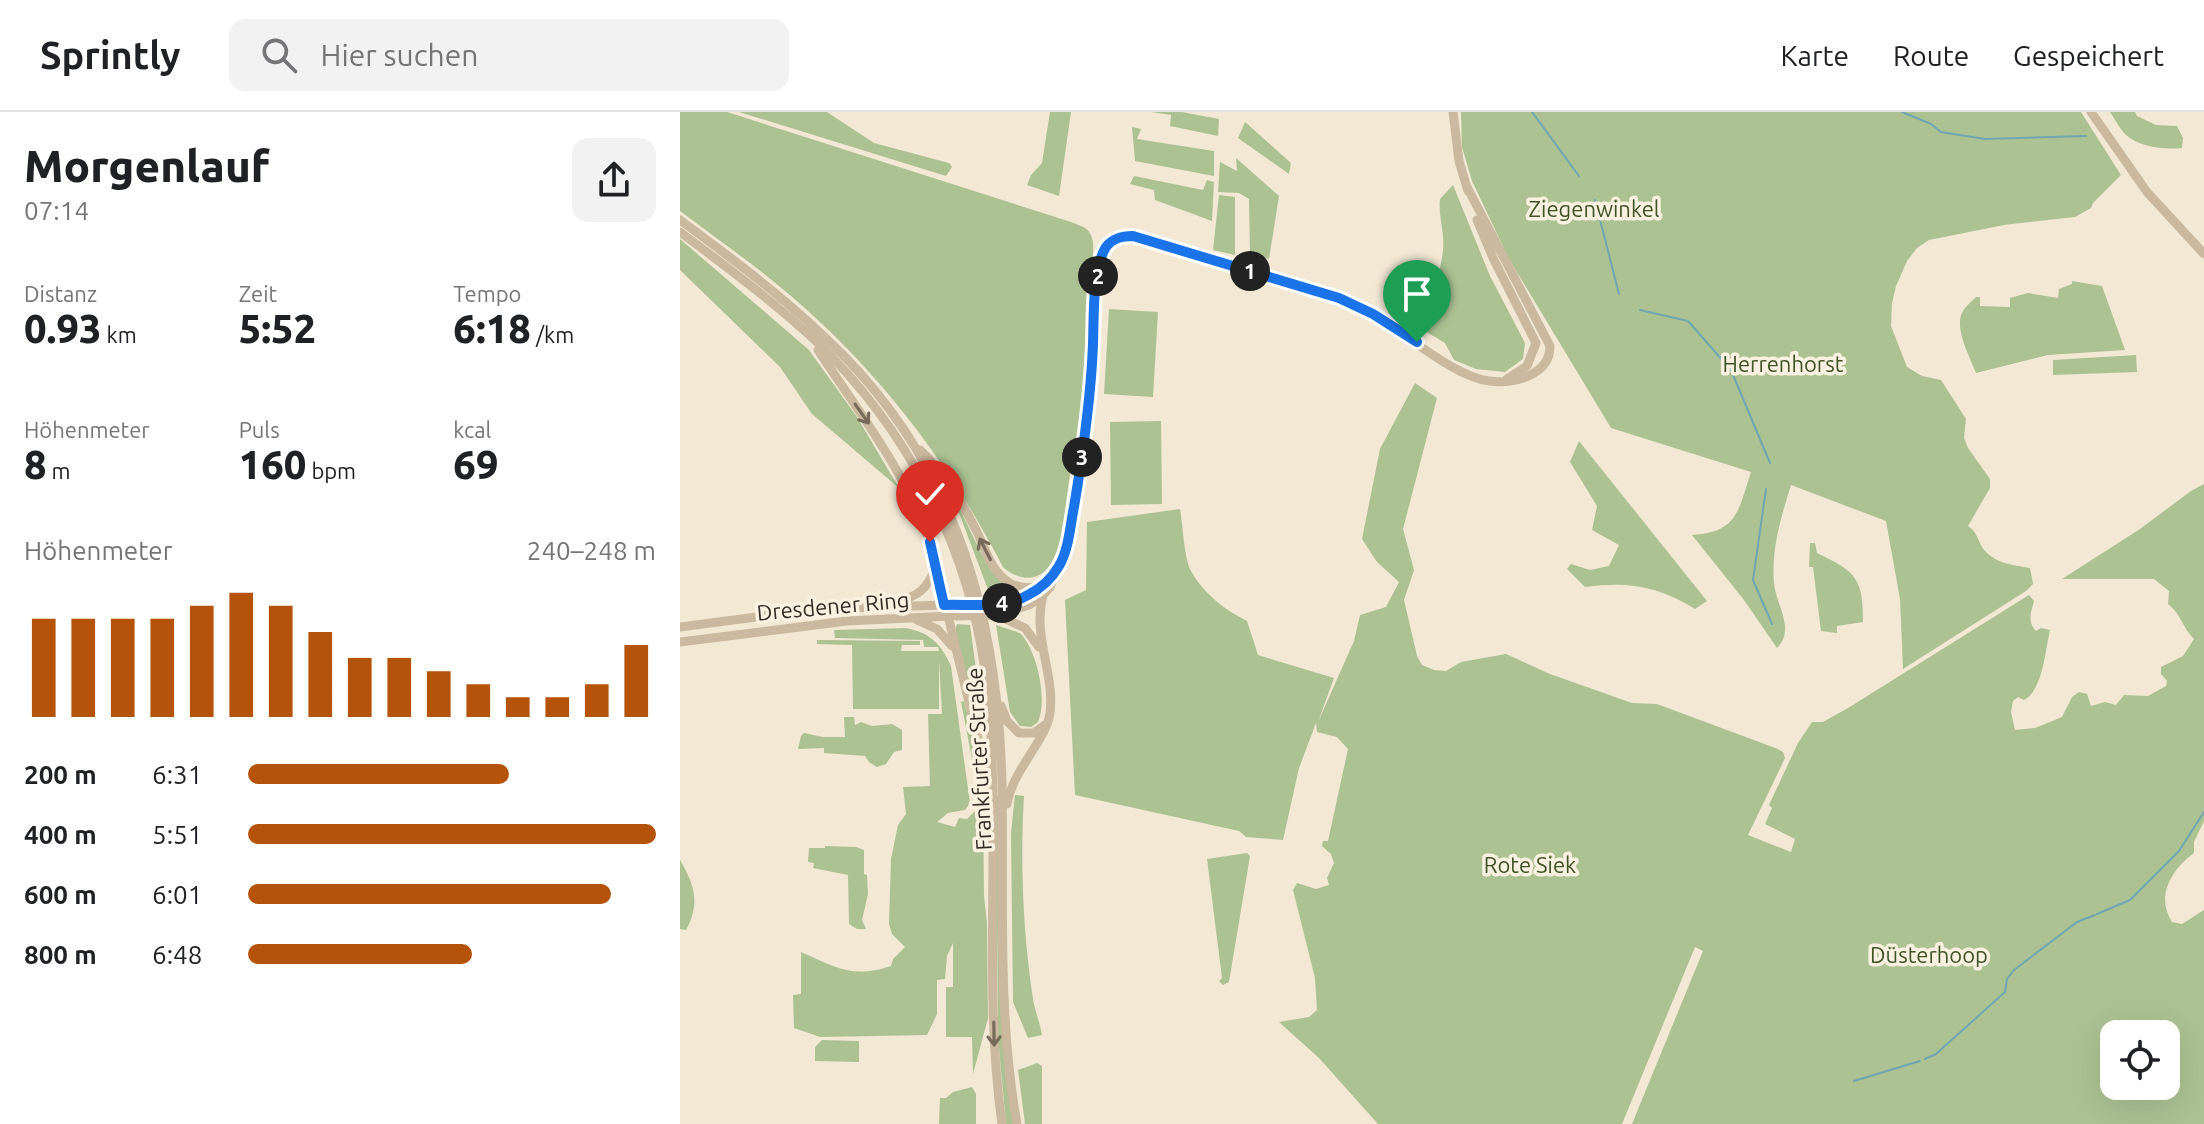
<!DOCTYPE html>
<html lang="de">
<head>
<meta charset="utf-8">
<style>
	:root { --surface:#fff; --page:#f2f2f2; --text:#202124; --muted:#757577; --line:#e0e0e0; --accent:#b45309 }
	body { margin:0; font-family:Ubuntu,sans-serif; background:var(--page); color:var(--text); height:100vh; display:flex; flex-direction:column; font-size:30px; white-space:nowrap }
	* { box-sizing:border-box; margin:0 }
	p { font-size:26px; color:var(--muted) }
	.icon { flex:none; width:44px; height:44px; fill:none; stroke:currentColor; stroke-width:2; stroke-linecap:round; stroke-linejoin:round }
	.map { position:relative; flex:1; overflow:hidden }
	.side { display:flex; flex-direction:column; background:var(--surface); width:680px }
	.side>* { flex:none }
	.controls { position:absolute; left:1420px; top:908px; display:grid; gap:16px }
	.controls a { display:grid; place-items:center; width:80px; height:80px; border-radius:16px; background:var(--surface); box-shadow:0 8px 32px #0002; font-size:40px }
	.pin { position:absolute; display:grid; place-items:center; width:68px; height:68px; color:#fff; margin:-82px -34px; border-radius:50% 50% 50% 0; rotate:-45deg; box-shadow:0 0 8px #0007 }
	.pin .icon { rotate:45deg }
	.km { position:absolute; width:40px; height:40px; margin:-20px; border-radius:50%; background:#222; color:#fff; font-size:22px; line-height:40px; text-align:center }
	.round { display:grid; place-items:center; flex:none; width:84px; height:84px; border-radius:16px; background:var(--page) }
	.overview { display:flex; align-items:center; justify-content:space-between; height:136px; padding:0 24px }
	h1 { font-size:44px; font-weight:800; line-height:60px }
	.figures { display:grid; grid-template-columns:repeat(3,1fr); gap:12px; height:136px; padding:8px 24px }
	.figures div { display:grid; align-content:center }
	.figures b { font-size:40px; font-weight:800 }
	.figures small { font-size:22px; font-weight:400 }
	.figures p { font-size:22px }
	.chart { height:224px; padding:16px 24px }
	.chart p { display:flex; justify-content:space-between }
	.chart svg { width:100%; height:144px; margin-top:8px; stroke:var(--accent); stroke-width:6 }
	ul { padding:0 24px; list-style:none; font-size:26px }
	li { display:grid; grid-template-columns:128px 96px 1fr; align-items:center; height:60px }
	li i { height:20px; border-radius:10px; background:var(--accent) }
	header { display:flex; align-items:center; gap:48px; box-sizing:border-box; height:112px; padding:0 40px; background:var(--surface); border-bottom:2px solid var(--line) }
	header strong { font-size:38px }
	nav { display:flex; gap:44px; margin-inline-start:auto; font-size:28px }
	.search { width:560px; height:72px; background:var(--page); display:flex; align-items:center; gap:20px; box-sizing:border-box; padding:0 28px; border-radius:16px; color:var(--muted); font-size:30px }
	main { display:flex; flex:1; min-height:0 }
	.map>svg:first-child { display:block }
</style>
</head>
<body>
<header>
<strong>Sprintly</strong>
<div class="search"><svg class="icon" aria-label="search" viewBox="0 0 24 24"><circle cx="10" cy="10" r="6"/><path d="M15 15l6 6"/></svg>Hier suchen</div>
<nav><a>Karte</a><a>Route</a><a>Gespeichert</a></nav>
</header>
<main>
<section class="side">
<div class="overview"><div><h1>Morgenlauf</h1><p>07:14</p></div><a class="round"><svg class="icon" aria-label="share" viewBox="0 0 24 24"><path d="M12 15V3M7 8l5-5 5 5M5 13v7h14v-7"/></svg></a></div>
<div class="figures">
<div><p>Distanz</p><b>0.93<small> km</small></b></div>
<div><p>Zeit</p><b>5:52</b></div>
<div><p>Tempo</p><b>6:18<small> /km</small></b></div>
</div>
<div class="figures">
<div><p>Höhenmeter</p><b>8<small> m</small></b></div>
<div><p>Puls</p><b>160<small> bpm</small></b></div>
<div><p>kcal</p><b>69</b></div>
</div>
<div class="chart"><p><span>Höhenmeter</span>240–248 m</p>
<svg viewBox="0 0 160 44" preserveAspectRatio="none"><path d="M5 44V14M15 44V14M25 44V14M35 44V14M45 44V10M55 44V6M65 44V10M75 44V18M85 44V26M95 44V26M105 44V30M115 44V34M125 44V38M135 44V38M145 44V34M155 44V22"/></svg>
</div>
<ul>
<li><b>200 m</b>6:31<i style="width:64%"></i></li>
<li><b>400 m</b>5:51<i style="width:100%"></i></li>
<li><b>600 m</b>6:01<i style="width:89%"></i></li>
<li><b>800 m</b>6:48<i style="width:55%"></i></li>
</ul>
</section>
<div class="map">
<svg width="1524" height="1012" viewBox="0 0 1524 1012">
	<rect width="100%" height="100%" fill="#f2e8d4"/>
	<path fill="#acc293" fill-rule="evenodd" d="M 0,0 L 47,0 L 394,111 C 403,115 409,116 412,126 C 416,141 409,159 408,175 C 406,205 408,236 405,267 C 402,303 393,340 388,376 C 384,401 384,431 370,453 C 358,471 337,468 323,455 C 269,351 200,260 111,184 C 75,153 37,127 0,99 Z
		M 59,0 L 147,0 L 194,31 L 269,51 L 272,55 L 266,64 Z
		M 370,0 L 391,0 L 379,84 L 347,73 L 351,63 L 362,51 Z
		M 471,0 L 502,0 L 539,7 L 538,24 L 490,14 L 491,3 Z
		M 781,0 L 1401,0 L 1441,63 L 1413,91 L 1411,96 L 1395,105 L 1324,113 L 1249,128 L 1237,136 L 1227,149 L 1216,174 L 1212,191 L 1211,214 L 1227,255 L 1242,264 L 1261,268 L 1286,307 L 1284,326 L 1288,336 L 1310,367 L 1310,376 L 1288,414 C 1297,420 1297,426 1302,435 C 1312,451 1333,453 1350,456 L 1353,472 L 1346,479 L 1223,557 L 1220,487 L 1206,409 L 1111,373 C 1101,405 1091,437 1094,471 C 1096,494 1116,517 1097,536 L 1064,488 L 1012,423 C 1058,420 1058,399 1071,360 L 931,316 L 829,147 L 792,69 L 782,35 Z
		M 1430,0 L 1455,0 L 1457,4 L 1476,13 L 1497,14 L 1503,26 L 1502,36 C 1484,38 1458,35 1445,22 C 1439,16 1435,7 1430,0 Z
		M 565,10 L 611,51 L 609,62 L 558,26 Z
		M 452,15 L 461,17 L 457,27 L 534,39 L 534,64 L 455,49 Z
		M 556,46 L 599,84 L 589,147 L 570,142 L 569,87 L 559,81 L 538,80 L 540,50 L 557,59 Z
		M 454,64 L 523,78 L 527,68 L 534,70 L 532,109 L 475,88 L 474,78 L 450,72 Z
		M 773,73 L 810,164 L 845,231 L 843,247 L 825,260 L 796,257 L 774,248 L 765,231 L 743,218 C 749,190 760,167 763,138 C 765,121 758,104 760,87 Z
		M 539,83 L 555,85 L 555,143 L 533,138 Z
		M 0,127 L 129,238 L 177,305 L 219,376 L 132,302 L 100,255 L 0,158 Z
		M 1392,169 L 1422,174 L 1445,238 L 1368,243 L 1296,261 C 1290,245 1273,215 1283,199 C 1286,194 1292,189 1296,185 L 1300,185 L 1300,194 L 1330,195 L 1330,186 L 1348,181 L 1378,186 L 1379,177 L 1392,172 Z
		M 429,197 L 478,200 L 473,285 L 424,282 Z
		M 1456,243 L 1457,260 L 1373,263 L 1373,248 Z
		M 735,271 L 757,286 L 723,417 L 734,458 L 724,488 L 737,544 L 742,553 L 754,558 L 766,559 L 781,550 L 826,542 L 870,562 L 952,591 L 977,592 L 1098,637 L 1103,640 L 1105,646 L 1068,723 L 1111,740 L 1115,727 L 1085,712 L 1092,696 L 1089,693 L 1118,631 L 1132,610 L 1143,610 L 1168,596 L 1349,483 L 1354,489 C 1351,501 1347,509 1356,519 L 1361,516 L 1370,518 C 1365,539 1363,578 1344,588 L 1338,585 L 1333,589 L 1331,600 L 1335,618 L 1355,616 L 1382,605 L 1392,585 L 1399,580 L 1407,582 L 1411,594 L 1425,590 L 1436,593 L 1444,583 L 1468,584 L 1486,574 L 1487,569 L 1481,562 L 1481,555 L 1503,544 L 1514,527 C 1502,515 1501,502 1488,492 L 1489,479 L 1474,467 L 1382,467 L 1460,417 L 1511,379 L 1524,372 L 1524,709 L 1514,730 L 1514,741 C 1492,757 1475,784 1492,810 L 1502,812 L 1524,798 L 1524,1012 L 952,1012 L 1023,839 L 1015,835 L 942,1012 L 698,1012 L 639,946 L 599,910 L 629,905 L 637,898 L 635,866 L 613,778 L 617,771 L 636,777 L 649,773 L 647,766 L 654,751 L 651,742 L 642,734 L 643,729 L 648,729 L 668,637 L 657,625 L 637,620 L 636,611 L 619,656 L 603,728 L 566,725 L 559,719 L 395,683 L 385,488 L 406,478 L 407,410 L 500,397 C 503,414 504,446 511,459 C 523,481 545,498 567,509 L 578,543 L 654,566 L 638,610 L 674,529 L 680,503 L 706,495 L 719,470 L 697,450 L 682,427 L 700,337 ZM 1434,922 L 1486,922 L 1486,974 L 1434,974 Z
		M 481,309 L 482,392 L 431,393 L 430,310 Z
		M 899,329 L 1027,489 L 1015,497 C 978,474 949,469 905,475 L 887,457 L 891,452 L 910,458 L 929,454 L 939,433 L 912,418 L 917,394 L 890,350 Z
		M 274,388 C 290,411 306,465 330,476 L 329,480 L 309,480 Z
		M 1130,431 L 1135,431 L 1137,441 C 1177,460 1183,467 1183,510 L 1157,514 L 1157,521 L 1141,519 L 1133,455 L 1129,455 Z
		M 277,512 L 290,513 L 304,616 L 301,620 L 275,519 Z
		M 316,513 L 340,521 C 357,538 368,587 358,610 L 351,615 L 340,614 L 330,600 Z
		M 226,516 C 251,521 261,532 271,554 L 290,691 L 285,698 L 268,701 L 257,710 L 275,715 L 279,706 L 287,707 L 297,697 L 298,678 L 281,590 L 284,589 L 299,647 L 303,683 L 304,784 L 307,812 L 308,906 L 293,962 L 292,925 L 266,925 L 266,875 L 273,875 L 273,831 L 267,844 L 265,867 L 257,868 L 257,902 L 247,923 L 140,925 L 114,916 L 113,883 L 121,882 L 121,840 C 155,855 173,867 211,854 L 213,847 L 225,835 L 212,822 L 209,812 L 211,747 L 218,713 L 226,702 L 223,675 L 250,674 L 248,602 L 262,602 L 259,548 L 259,597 L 173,597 L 172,533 L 137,532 L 137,528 L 240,529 L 240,533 L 222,533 L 221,539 L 259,539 L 258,535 L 244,535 L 243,528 L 155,526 L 154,518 Z
		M 164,605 L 174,605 L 175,613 L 181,610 L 192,614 L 212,612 L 222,618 L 222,638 L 214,640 L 206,652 L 197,655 L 189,650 L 185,644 L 144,641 L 144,636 L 118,637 L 121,624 L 124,621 L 143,625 L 165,625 Z
		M 335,683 L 344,684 C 340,751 343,821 353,887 C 355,899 360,911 362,923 L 348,926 L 333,890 L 331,721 Z
		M 316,684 L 319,684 L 334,1012 L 326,1012 L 318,926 Z
		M 145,734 L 176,735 L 184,738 L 184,762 L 187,763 L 188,782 L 182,808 L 186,817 L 177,817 L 169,812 L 168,763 L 133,756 L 134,751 L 128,750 L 129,736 L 145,736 Z
		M 567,741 L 570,744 L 549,870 L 543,873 L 539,869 L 542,866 L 527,747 Z
		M 0,748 C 14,772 21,791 6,818 L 0,817 Z
		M 142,928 L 179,929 L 179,950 L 135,949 L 135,935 Z
		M 357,951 L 362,954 L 362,1012 L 345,1012 L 338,958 Z
		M 292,975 L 296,982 L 296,1012 L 259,1012 L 260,986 L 266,986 L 273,980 Z"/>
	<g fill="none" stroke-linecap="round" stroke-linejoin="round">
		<path stroke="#71a6b1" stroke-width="2" d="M 852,0 L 899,64
			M 1222,0 L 1251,12 L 1261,20 L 1305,27 L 1406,24
			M 915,88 L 939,182
			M 960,198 L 1008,209 L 1051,258 L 1090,351
			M 1086,377 L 1073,468 L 1092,512
			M 1417,802 L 1450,788 L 1499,739 L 1524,700
			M 1245,947 L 1256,942 L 1325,880 L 1327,867 L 1334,858 L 1397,810 L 1415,803
			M 1174,969 L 1240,949"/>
		<path stroke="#cbb99f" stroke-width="9" d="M 773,0 L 779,49 L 788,79
			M 1411,0 L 1467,80 L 1524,142
			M 0,108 C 57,150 113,192 163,243 C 279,361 319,512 322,674 C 324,786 317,901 337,1012
			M 797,108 L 814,148 L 856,231 L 847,254 L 827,267
			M 0,120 C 47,155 94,190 137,230 C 226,316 286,430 304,552 C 313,612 313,673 313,734 C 313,826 309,920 322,1012
			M 138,238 C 180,302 224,357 250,430 L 308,668
			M 240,338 C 262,359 281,388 295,416 C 303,431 309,453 322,465 C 334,477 348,478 363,473
			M 213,490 C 237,486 248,477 256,454
			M 322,491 L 340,488 L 359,476
			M 316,503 L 349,493 L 363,483 L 370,475 L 386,436 L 408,303 L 419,161 C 423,140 428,124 453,124 C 498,138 543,151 588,164 C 618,173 649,180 676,193 C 715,211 769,264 809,269 C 833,272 870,264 870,234 L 787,75
			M 319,504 L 345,516 L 359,535
			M 237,508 L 257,517 L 272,534
			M 0,515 L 137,497 L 267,493
			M 0,530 L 167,509 L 271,504
			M 321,594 L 327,609 L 339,621 L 354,621 L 365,613
			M 327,692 C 333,657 366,629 370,601 C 375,562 352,524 363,483"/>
		<path stroke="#cbb99f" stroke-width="9" d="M 273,493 L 322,491
			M 276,504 L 316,503"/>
	</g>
	<defs><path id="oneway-shaft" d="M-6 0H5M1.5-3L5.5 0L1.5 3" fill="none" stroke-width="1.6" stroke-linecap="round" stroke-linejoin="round" transform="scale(2)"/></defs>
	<g stroke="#786b5b">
		<use href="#oneway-shaft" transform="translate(182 302) rotate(55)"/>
		<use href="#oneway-shaft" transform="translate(305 437) rotate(-117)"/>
		<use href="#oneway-shaft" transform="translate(314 922) rotate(89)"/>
	</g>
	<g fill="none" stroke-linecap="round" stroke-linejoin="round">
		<g stroke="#fff" stroke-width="16">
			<path id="route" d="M 250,430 L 264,493 C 291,492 325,497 348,483 C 360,477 372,466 379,454 C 389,437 390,414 394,395 C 403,341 411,287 413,232 C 414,206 412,157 426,135 C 433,126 442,124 453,124 L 659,186 L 693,202 L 737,230"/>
		</g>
		<use href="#route" stroke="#1a73e8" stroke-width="10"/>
	</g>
	<g text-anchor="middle" stroke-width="7" stroke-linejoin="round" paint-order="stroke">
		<g font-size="22" fill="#3d5426" stroke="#faf1e0">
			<text x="914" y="105">Ziegenwinkel</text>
			<text x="1103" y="260">Herrenhorst</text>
			<text x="850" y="761">Rote Siek</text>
			<text x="1249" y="851">Düsterhoop</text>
		</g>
		<g font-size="22" fill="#342b24" stroke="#faf1e0">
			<text transform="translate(153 494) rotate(-5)" y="8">Dresdener Ring</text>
			<text transform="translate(299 647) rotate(-93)" y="8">Frankfurter Straße</text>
		</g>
	</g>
</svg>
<div class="controls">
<a><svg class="icon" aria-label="locate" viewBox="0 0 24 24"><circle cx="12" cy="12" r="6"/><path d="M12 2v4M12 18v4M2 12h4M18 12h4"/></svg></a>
</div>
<div class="pin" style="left:737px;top:230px;background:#1e9e55"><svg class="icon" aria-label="arrive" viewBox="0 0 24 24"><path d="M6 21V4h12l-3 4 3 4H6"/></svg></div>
<div class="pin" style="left:250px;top:430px;background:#d93025"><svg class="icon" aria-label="check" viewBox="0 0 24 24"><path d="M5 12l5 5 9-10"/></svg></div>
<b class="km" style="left:570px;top:159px">1</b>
<b class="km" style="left:418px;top:164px">2</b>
<b class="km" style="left:402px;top:345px">3</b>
<b class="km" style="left:322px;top:491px">4</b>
</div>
</main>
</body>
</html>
